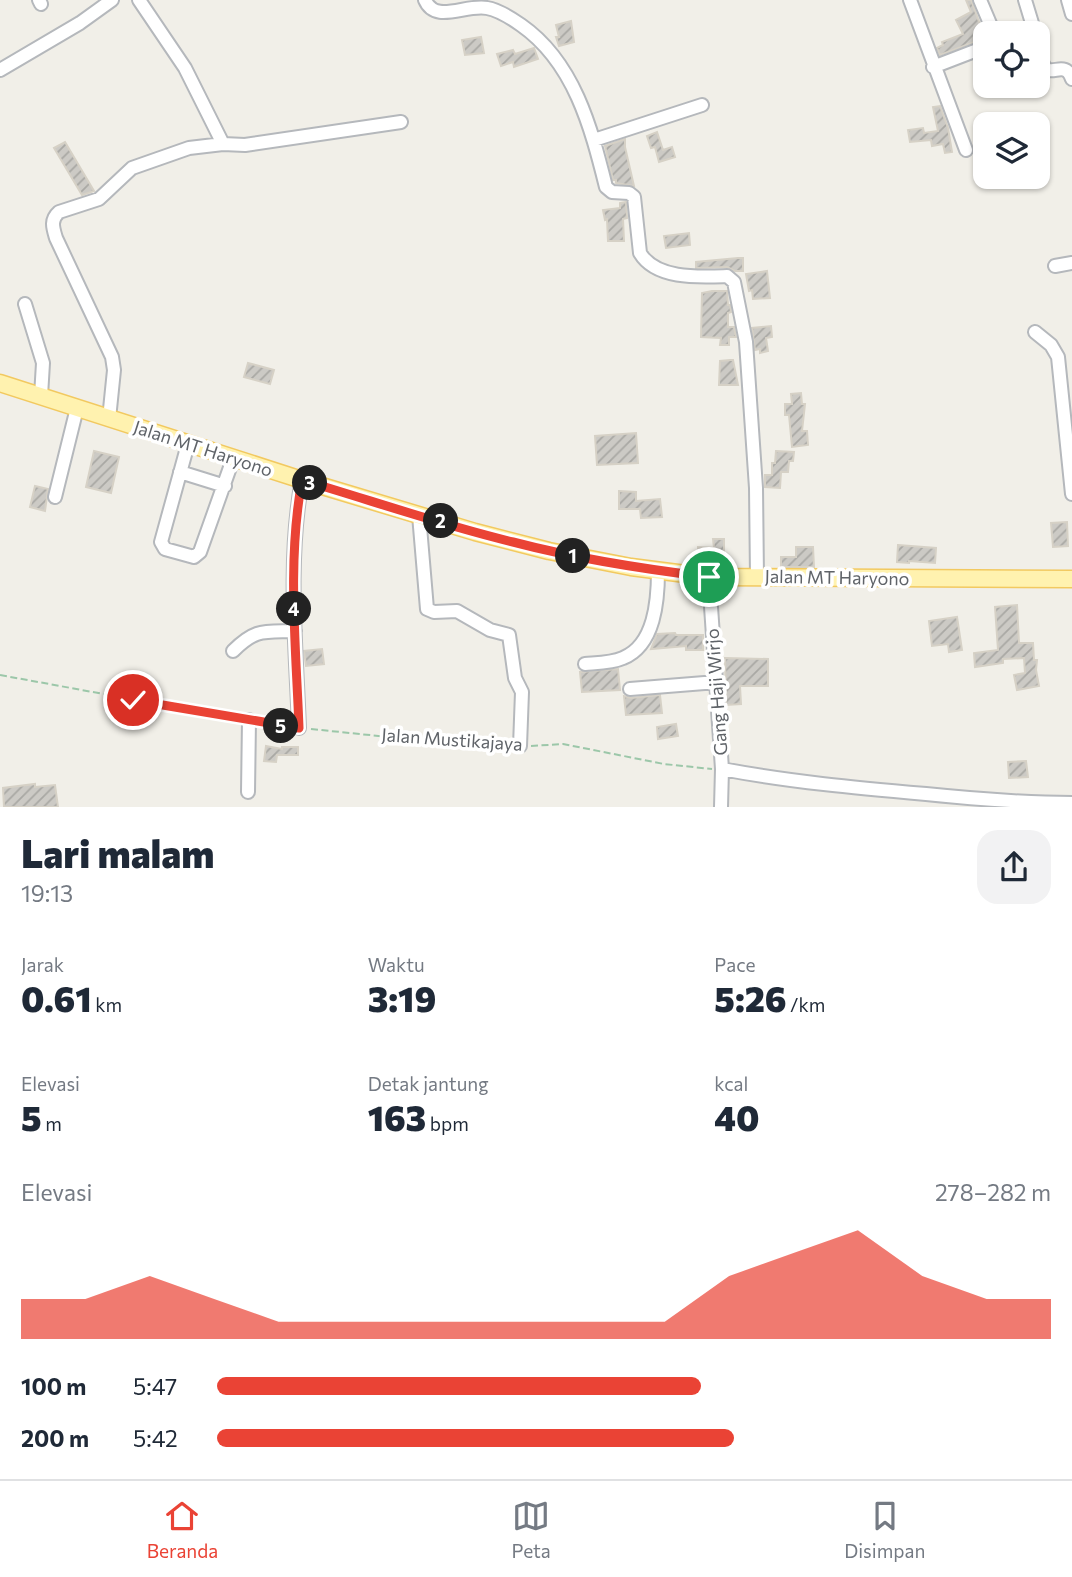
<!DOCTYPE html>
<html lang="id">
<head>
<meta charset="utf-8">
<style>
	:root { --surface:#fff; --page:#f2f2f3; --text:#1f2937; --muted:#747a83; --line:#e0e1e3; --accent:#ea4335 }
	body { margin:0; font-family:Commissioner,sans-serif; background:var(--page); color:var(--text); height:100vh; display:flex; flex-direction:column; font-size:26px; white-space:nowrap }
	* { box-sizing:border-box; margin:0 }
	p { font-size:23px; color:var(--muted) }
	.icon { flex:none; width:38px; height:38px; fill:none; stroke:currentColor; stroke-width:2; stroke-linecap:round; stroke-linejoin:round }
	.map { position:relative; height:807px; overflow:hidden }
	.panel { display:flex; flex-direction:column; background:var(--surface); flex:1 }
	.panel>* { flex:none }
	.fabs { position:absolute; left:973px; top:21px; display:grid; gap:14px }
	.fabs a { display:grid; place-items:center; width:77px; height:77px; border-radius:14px; background:var(--surface); box-shadow:0 2px 5px #0004; font-size:35px }
	.pin { position:absolute; display:grid; place-items:center; width:60px; height:60px; color:#fff; margin:-30px; border:4px solid #fff; border-radius:50%; box-shadow:0 2px 7px #0007 }
	.km { position:absolute; width:35px; height:35px; margin:-18px; border-radius:50%; background:#222; color:#fff; font-size:19px; line-height:35px; text-align:center }
	.round { display:grid; place-items:center; flex:none; width:74px; height:74px; border-radius:21px; background:var(--page) }
	.overview { display:flex; align-items:center; justify-content:space-between; height:119px; padding:0 21px }
	h1 { font-size:38px; font-weight:800; line-height:52px }
	.metrics { display:grid; grid-template-columns:repeat(3,1fr); gap:10px; height:119px; padding:7px 21px }
	.metrics div { display:grid; align-content:center }
	.metrics b { font-size:35px; font-weight:800 }
	.metrics small { font-size:19px; font-weight:400 }
	.metrics p { font-size:19px }
	.chart { height:196px; padding:14px 21px }
	.chart p { display:flex; justify-content:space-between }
	.chart svg { width:100%; height:126px; margin-top:7px; fill:var(--accent); opacity:.7 }
	ul { padding:0 21px; list-style:none; font-size:23px }
	li { display:grid; grid-template-columns:112px 84px 1fr; align-items:center; height:52px }
	li i { height:18px; border-radius:9px; background:var(--accent) }
	.menu { display:flex; justify-content:space-around; align-items:center; height:98px; border-top:2px solid var(--line); background:var(--surface); font-size:19px; color:var(--muted) }
	.menu a { display:grid; justify-items:center; gap:4px }
	.menu .current { color:var(--accent) }
	.map>svg:first-child { display:block }
</style>
</head>
<body>
<div class="map">
<svg width="1072" height="807" viewBox="0 0 1072 807">
	<defs>
		<pattern id="building-hatch" width="6" height="6" patternUnits="userSpaceOnUse" patternTransform="scale(1.75)"><rect width="6" height="6" fill="#cccac5"/><path d="M-1 1l2-2M0 6l6-6M5 7l2-2" fill="none" stroke="#a9a8a4"/></pattern>
	</defs>
	<rect width="100%" height="100%" fill="#f1efe8"/>
	<path fill="url(#building-hatch)" stroke="#d6d1c6" stroke-width="2" d="M 966,0 L 971,0 L 985,38 L 940,55 L 937,48 L 943,45 L 942,42 L 963,34 L 956,20 L 971,12 Z
		M 571,21 L 574,42 L 559,46 L 556,37 L 559,37 L 556,25 Z
		M 481,37 L 484,53 L 465,55 L 462,40 Z
		M 534,48 L 538,59 L 514,67 L 513,62 L 501,66 L 497,54 L 513,50 L 515,54 Z
		M 940,106 L 948,128 L 952,152 L 945,153 L 943,144 L 932,146 L 931,140 L 910,142 L 908,130 L 923,128 L 924,133 L 938,131 L 933,107 Z
		M 657,132 L 663,150 L 672,147 L 675,157 L 659,162 L 655,147 L 651,148 L 647,136 Z
		M 625,139 L 625,147 L 634,186 L 616,183 L 616,180 L 613,180 L 605,146 Z
		M 65,142 L 94,191 L 82,195 L 54,148 Z
		M 626,202 L 627,218 L 623,219 L 624,241 L 608,241 L 607,219 L 605,220 L 603,210 L 620,208 L 620,203 Z
		M 689,233 L 690,245 L 666,248 L 664,236 Z
		M 738,258 L 743,258 L 743,271 L 735,271 L 727,267 L 696,268 L 696,262 Z
		M 767,271 L 770,298 L 753,299 L 752,290 L 749,291 L 746,274 Z
		M 712,291 L 727,291 L 728,305 L 730,305 L 731,312 L 728,313 L 728,327 L 734,327 L 736,337 L 729,337 L 729,345 L 720,345 L 721,338 L 701,337 L 702,293 Z
		M 771,326 L 772,337 L 766,338 L 768,351 L 760,353 L 760,349 L 755,350 L 752,328 Z
		M 730,360 L 733,360 L 738,385 L 719,385 L 720,361 Z
		M 248,363 L 274,370 L 270,384 L 244,377 Z
		M 801,393 L 802,404 L 805,404 L 802,431 L 807,431 L 808,445 L 792,447 L 789,415 L 785,415 L 785,404 L 792,404 L 791,394 Z
		M 636,433 L 638,463 L 597,465 L 595,436 Z
		M 94,451 L 119,457 L 111,493 L 86,487 Z
		M 776,451 L 794,452 L 793,461 L 789,461 L 788,472 L 781,472 L 780,488 L 765,487 L 765,475 L 772,475 L 772,463 L 775,463 Z
		M 35,486 L 48,489 L 45,511 L 30,507 Z
		M 619,491 L 636,492 L 636,501 L 660,499 L 662,517 L 641,518 L 640,509 L 619,509 Z
		M 1067,522 L 1068,546 L 1053,547 L 1051,523 Z
		M 713,539 L 724,539 L 724,557 L 707,557 L 707,564 L 698,564 L 698,547 L 714,548 Z
		M 898,545 L 936,548 L 935,563 L 909,561 L 909,563 L 897,562 Z
		M 796,547 L 813,547 L 814,567 L 781,567 L 781,557 L 796,557 Z
		M 1017,605 L 1019,643 L 1033,643 L 1034,660 L 1037,660 L 1036,670 L 1039,686 L 1017,690 L 1014,675 L 1025,673 L 1024,658 L 1003,659 L 1003,663 L 975,667 L 974,653 L 998,650 L 995,607 Z
		M 957,617 L 962,650 L 949,652 L 948,644 L 932,646 L 929,621 Z
		M 675,633 L 676,635 L 703,635 L 703,650 L 686,650 L 686,646 L 651,649 L 657,634 Z
		M 322,649 L 324,664 L 306,666 L 304,651 Z
		M 725,658 L 768,659 L 768,686 L 740,686 L 741,704 L 726,705 Z
		M 618,669 L 620,690 L 582,692 L 580,672 Z
		M 660,695 L 662,713 L 626,715 L 624,696 L 631,698 Z
		M 676,724 L 678,736 L 658,739 L 657,727 Z
		M 266,746 L 282,749 L 282,747 L 298,747 L 298,755 L 277,755 L 276,762 L 264,761 Z
		M 1026,761 L 1028,777 L 1009,778 L 1008,762 Z
		M 35,784 L 35,787 L 55,785 L 58,807 L 4,807 L 3,788 Z"/>
	<g fill="none" stroke-linecap="round" stroke-linejoin="round">
		<g stroke="#b5b8bc" stroke-width="16">
			<path id="minor" d="M 39,0 L 41,4
				M 139,0 L 185,68 L 223,144 L 245,145 L 401,122
				M 425,0 C 435,24 465,4 487,8 C 499,10 511,18 521,25 C 574,62 591,127 606,187 L 612,192 L 629,193 L 634,197 L 640,253 C 656,280 700,277 727,276 L 734,282 L 746,342 L 756,488 L 757,577
				M 910,0 L 966,150
				M 980,0 L 994,33
				M 1025,0 L 1035,33
				M 1068,0 L 1072,14
				M 1038,43 C 1040,49 1040,60 1044,66 C 1051,78 1065,59 1072,79
				M 933,67 L 985,47
				M 0,70 L 80,23 L 112,0
				M 594,140 L 702,105
				M 1055,266 L 1072,263
				M 25,304 L 43,363 L 41,396
				M 1035,332 L 1051,345 L 1058,357 L 1072,494
				M 109,419 L 114,370 L 112,357 L 56,238 C 53,228 50,220 59,212 L 99,199 L 132,168 L 189,148 L 223,144
				M 188,444 L 161,542 L 165,549 L 194,557 L 200,552 L 233,459
				M 180,472 L 225,486
				M 55,497 L 77,408
				M 419,515 L 427,609 L 434,612 L 457,611 L 490,630 L 509,635 L 515,678 L 522,692 L 520,746
				M 709,577 L 722,769 L 721,807
				M 233,651 C 256,628 264,632 295,631
				M 585,664 C 597,663 612,663 623,658 C 655,645 658,600 658,571
				M 630,689 L 717,682
				M 299,728 C 296,646 287,562 302,480
				M 722,769 C 790,782 858,788 926,794 C 975,799 1023,803 1072,803
				M 248,792 L 249,720"/>
		</g>
		<g stroke="#f2c960" stroke-width="19">
			<path id="major" d="M 0,383 L 302,480 L 475,532 L 549,551 L 631,567 L 709,577 L 1072,579"/>
		</g>
		<path stroke="#9cc7a9" stroke-width="2" stroke-dasharray="7 3.5" stroke-linecap="butt" d="M 0,675 L 240,719
			M 259,722 L 288,727
			M 311,729 L 476,746 L 508,746
			M 531,746 L 563,744 L 664,764 L 712,769"/>
		<use href="#minor" stroke="#fff" stroke-width="12"/>
		<use href="#major" stroke="#fff2af" stroke-width="16"/>
	</g>
	<g fill="none" stroke-linecap="round" stroke-linejoin="round">
		<g stroke="#fff" stroke-width="14">
			<path id="route" d="M 133,700 L 299,728 C 296,646 287,562 302,480 C 373,501 442,525 513,542 C 578,559 643,569 709,577"/>
		</g>
		<use href="#route" stroke="#ea4335" stroke-width="9"/>
	</g>
	<g text-anchor="middle" stroke-width="7" stroke-linejoin="round" paint-order="stroke">
		<g font-size="18" fill="#5f6368" stroke="#fff">
			<text transform="translate(203 449) rotate(18)" y="6">Jalan MT Haryono</text>
			<text transform="translate(837 578) rotate(1)" y="6">Jalan MT Haryono</text>
			<text transform="translate(717 692) rotate(-94)" y="6">Gang Haji Wirjo</text>
			<text transform="translate(452 740) rotate(4)" y="6">Jalan Mustikajaya</text>
		</g>
	</g>
</svg>
<div class="fabs">
<a><svg class="icon" aria-label="locate" viewBox="0 0 24 24"><circle cx="12" cy="12" r="6"/><path d="M12 2v4M12 18v4M2 12h4M18 12h4"/></svg></a>
<a><svg class="icon" aria-label="layers" viewBox="0 0 24 24"><path d="M12 4l9 5-9 5-9-5zM3 14l9 5 9-5"/></svg></a>
</div>
<div class="pin" style="left:709px;top:577px;background:#1e9e55"><svg class="icon" aria-label="arrive" viewBox="0 0 24 24"><path d="M6 21V4h12l-3 4 3 4H6"/></svg></div>
<div class="pin" style="left:133px;top:700px;background:#d93025"><svg class="icon" aria-label="check" viewBox="0 0 24 24"><path d="M5 12l5 5 9-10"/></svg></div>
<b class="km" style="left:573px;top:556px">1</b>
<b class="km" style="left:441px;top:521px">2</b>
<b class="km" style="left:310px;top:483px">3</b>
<b class="km" style="left:294px;top:609px">4</b>
<b class="km" style="left:281px;top:726px">5</b>
</div>
<section class="panel">
<div class="overview"><div><h1>Lari malam</h1><p>19:13</p></div><a class="round"><svg class="icon" aria-label="share" viewBox="0 0 24 24"><path d="M12 15V3M7 8l5-5 5 5M5 13v7h14v-7"/></svg></a></div>
<div class="metrics">
<div><p>Jarak</p><b>0.61<small> km</small></b></div>
<div><p>Waktu</p><b>3:19</b></div>
<div><p>Pace</p><b>5:26<small> /km</small></b></div>
</div>
<div class="metrics">
<div><p>Elevasi</p><b>5<small> m</small></b></div>
<div><p>Detak jantung</p><b>163<small> bpm</small></b></div>
<div><p>kcal</p><b>40</b></div>
</div>
<div class="chart"><p><span>Elevasi</span>278–282 m</p>
<svg viewBox="0 0 160 44" preserveAspectRatio="none"><path d="M0 44V30L10 30L20 22L30 30L40 38L50 38L60 38L70 38L80 38L90 38L100 38L110 22L120 14L130 6L140 22L150 30L160 30V44z"/></svg>
</div>
<ul>
<li><b>100 m</b>5:47<i style="width:58%"></i></li>
<li><b>200 m</b>5:42<i style="width:62%"></i></li>
</ul>
</section>
<nav class="menu">
<a class="current"><svg class="icon" aria-label="home" viewBox="0 0 24 24"><path d="M3 11l9-7 9 7M6 9v11h12V9"/></svg>Beranda</a>
<a><svg class="icon" aria-label="map" viewBox="0 0 24 24"><path d="M3 6l6-2 6 2 6-2v14l-6 2-6-2-6 2zM9 4v14M15 6v14"/></svg>Peta</a>
<a><svg class="icon" aria-label="saved" viewBox="0 0 24 24"><path d="M7 4h10v16l-5-4-5 4z"/></svg>Disimpan</a>
</nav>
</body>
</html>
